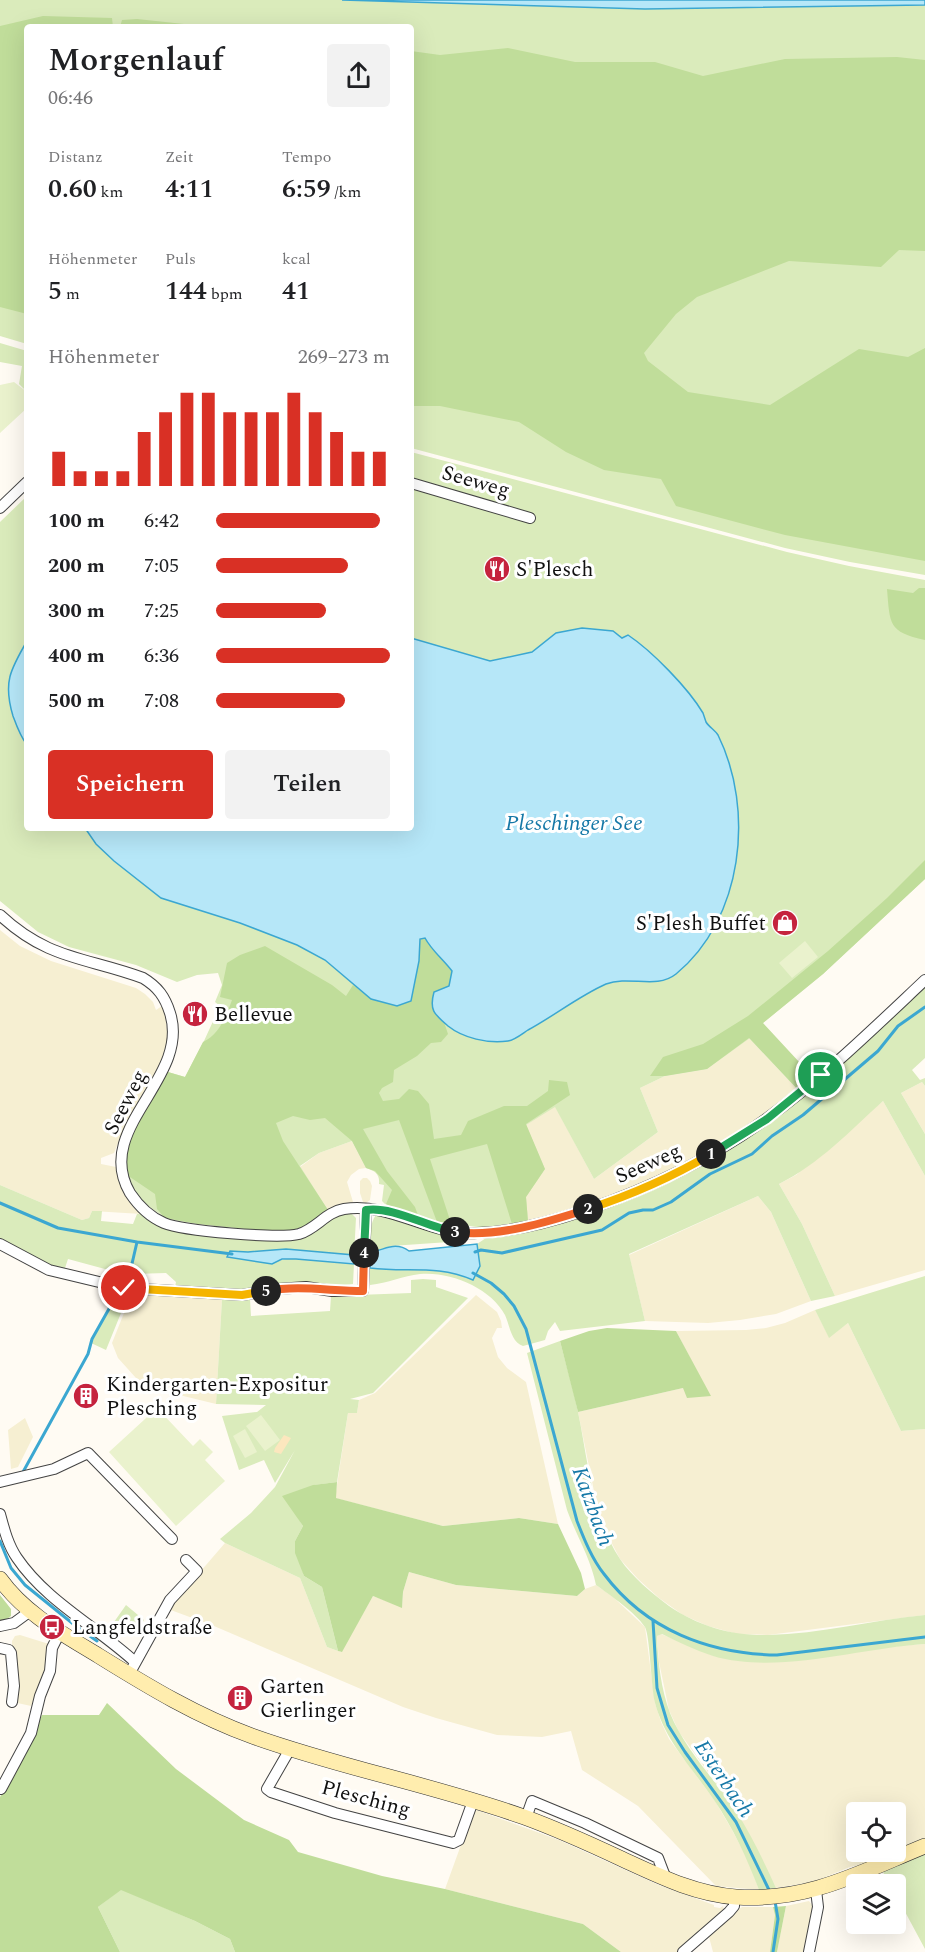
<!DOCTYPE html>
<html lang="de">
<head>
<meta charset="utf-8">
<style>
	:root { --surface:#fff; --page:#f2f2f2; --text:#202124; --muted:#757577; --accent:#d93025 }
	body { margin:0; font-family:Spectral,serif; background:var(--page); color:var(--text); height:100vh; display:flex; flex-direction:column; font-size:22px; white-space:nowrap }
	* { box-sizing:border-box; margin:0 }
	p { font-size:20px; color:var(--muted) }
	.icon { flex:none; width:33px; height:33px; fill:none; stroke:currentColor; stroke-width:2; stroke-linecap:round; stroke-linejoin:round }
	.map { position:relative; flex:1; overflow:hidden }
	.side { position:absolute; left:24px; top:24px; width:390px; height:807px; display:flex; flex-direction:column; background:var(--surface); border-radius:6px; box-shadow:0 6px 24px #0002 }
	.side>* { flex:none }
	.controls { position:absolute; left:846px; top:1802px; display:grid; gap:12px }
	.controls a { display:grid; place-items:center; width:60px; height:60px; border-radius:6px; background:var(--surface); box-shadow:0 6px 24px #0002; font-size:30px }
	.pin { position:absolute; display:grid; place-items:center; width:51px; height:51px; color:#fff; margin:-26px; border:3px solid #fff; border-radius:50%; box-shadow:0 2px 6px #0007 }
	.km { position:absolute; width:30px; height:30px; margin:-15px; border-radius:50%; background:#222; color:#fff; font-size:16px; line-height:30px; text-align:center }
	.round { display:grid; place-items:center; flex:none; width:63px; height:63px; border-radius:6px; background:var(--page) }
	.overview { display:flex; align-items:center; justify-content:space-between; height:102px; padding:0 24px }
	h1 { font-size:33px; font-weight:600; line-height:45px }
	.figures { display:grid; grid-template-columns:repeat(3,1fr); gap:9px; height:102px; padding:6px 24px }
	.figures div { display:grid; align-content:center }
	.figures b { font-size:26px; font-weight:600 }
	.figures small { font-size:16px; font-weight:400 }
	.figures p { font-size:16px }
	.chart { height:168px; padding:12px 24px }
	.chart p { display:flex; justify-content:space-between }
	.chart svg { width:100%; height:108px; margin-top:6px; stroke:var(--accent); stroke-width:6 }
	.primary-button { display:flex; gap:12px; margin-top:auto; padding:12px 24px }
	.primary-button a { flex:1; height:69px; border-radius:6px; background:var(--accent); color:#fff; font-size:24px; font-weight:600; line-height:69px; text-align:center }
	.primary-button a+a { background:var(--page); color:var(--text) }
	ul { padding:0 24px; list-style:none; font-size:20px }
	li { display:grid; grid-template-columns:96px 72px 1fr; align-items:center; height:45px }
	li i { height:15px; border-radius:8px; background:var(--accent) }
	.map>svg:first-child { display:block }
</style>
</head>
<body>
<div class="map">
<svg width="925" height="1952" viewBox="0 0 925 1952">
	<rect width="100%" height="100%" fill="#fffbf3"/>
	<path fill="#f6efd2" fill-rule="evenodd" d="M 0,930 L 20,946 L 51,961 L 136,988 L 145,994 L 153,1002 L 156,1010 L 162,1006 L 165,1013 L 168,1040 L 161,1063 L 125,1126 L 114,1153 L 101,1158 L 101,1164 L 116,1167 L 128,1197 L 142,1214 L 92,1211 L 89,1218 L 82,1220 L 0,1185 Z
		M 749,1038 L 798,1090 L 774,1108 L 692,1162 L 639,1186 L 564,1214 L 528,1221 L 525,1197 L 545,1169 L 525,1124 L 555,1106 L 594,1179 L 658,1132 L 640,1088 L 665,1076 L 707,1069 Z
		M 922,1082 L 925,1086 L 925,1134 L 901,1093 Z
		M 883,1101 L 925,1176 L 925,1270 L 835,1296 L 802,1224 L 779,1184 L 796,1175 Z
		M 352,1141 L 366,1168 L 359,1169 L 351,1175 L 347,1182 L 353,1202 L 328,1210 L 300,1167 L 319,1153 Z
		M 363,1178 L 367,1178 L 370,1181 L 372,1186 L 370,1200 L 366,1203 L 363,1202 L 360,1193 L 360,1181 Z
		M 758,1196 L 771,1212 L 811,1301 L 776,1314 L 740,1320 L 708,1323 L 645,1321 L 629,1255 Z
		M 132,1293 L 222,1299 L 216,1404 L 167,1392 L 146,1385 L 136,1378 L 118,1358 L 112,1343 Z
		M 476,1295 L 497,1312 L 501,1321 L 502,1328 L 497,1328 L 492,1338 L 498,1357 L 507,1368 L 526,1382 L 558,1524 L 519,1518 L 443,1526 L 335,1498 L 348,1413 L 357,1413 L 359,1400 L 375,1393 Z
		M 815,1310 L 829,1337 L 848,1323 L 901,1431 L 925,1429 L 925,1615 L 768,1635 L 737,1634 L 708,1626 L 683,1615 L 659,1598 L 638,1579 L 620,1559 L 607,1534 L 596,1501 L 578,1412 L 683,1388 L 710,1396 L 676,1331 L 746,1330 L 766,1328 L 785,1323 Z
		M 25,1418 L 33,1437 L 18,1467 L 11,1469 L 8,1430 Z
		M 225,1543 L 300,1578 L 327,1647 L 341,1652 L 373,1596 L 402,1607 L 403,1592 L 409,1572 L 456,1585 L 577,1596 L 585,1589 L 596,1585 L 613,1597 L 645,1627 L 655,1703 L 661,1722 L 669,1739 L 715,1801 L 732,1830 L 750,1864 L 759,1890 L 716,1886 L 638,1806 L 582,1770 L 571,1731 L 542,1737 L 497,1735 L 436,1718 L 403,1707 L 214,1626 L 168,1609 Z
		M 661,1634 L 714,1656 L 753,1662 L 791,1661 L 898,1646 L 925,1644 L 925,1841 L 874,1862 L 850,1867 L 813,1882 L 776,1888 L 736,1811 L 679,1732 L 669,1710 L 659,1662 L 657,1636 ZM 856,1812 L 896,1812 L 896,1851 L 856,1851 Z
		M 20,1635 L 49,1644 L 46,1672 L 31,1706 L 13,1702 L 12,1641 L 15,1636 Z
		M 474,1809 L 559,1840 L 659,1885 L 714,1905 L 714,1907 L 720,1908 L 723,1906 L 724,1910 L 677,1952 L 621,1952 L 583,1924 L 445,1889 Z
		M 809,1901 L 812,1905 L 813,1912 L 806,1952 L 777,1952 L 786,1906 Z
		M 742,1907 L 773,1907 L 775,1915 L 770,1952 L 713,1952 L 708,1933 Z"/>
	<path fill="#daebbb" d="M 0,0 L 342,0 L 645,9 L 925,5 L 925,575 L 850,562 L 785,548 L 411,448 L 411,27 L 27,27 L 27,344 L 0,336 Z
		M 0,343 L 27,351 L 27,392 L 19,384 L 22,366 L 0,362 Z
		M 411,452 L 787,552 L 849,566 L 925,580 L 925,879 L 823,974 L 763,1023 L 750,1038 L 707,1069 L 665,1076 L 640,1088 L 658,1132 L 594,1179 L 555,1107 L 526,1125 L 545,1169 L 526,1197 L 528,1221 L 483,1228 L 419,1218 L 385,1204 L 382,1201 L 384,1185 L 379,1184 C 380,1174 375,1171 366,1168 L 352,1141 L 319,1153 L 300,1166 L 328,1210 L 271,1232 L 180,1221 L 165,1218 L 140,1200 L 127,1175 L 168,1072 L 185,1077 L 204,1041 L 220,1006 L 215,1002 L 222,985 L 218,973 L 197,975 L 177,982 L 136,965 L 69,947 L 38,932 L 0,901 L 0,522 L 27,496 L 27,828 L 411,828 Z
		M 925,985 L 925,1058 L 912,1070 L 920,1080 L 925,1078 L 925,1086 L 922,1082 L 901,1093 L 925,1134 L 925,1176 L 883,1101 C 850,1131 819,1164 779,1184 L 802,1224 L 835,1296 L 811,1301 L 771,1212 L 758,1196 L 629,1254 L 645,1321 L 560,1331 L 555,1322 L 548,1331 L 545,1340 L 523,1346 C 511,1342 510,1326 505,1315 C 491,1288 450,1271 420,1274 C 403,1276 388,1283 370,1285 L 370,1268 C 408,1273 435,1264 473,1280 L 480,1266 L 477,1244 L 486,1238 L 543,1226 L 711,1158 Z
		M 0,1185 L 82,1220 L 89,1218 L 92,1211 L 102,1211 L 101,1221 L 133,1224 L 137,1214 L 142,1214 L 258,1237 L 337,1214 L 351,1213 L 356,1218 L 354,1255 L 286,1249 L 281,1249 L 272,1264 C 290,1252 333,1262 354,1264 L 353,1284 L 335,1286 L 282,1283 L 242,1290 L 175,1287 L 176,1282 L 166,1273 L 133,1274 L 131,1282 L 114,1281 L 116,1272 L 68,1259 L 65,1268 L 50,1265 L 0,1239 Z
		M 377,1214 C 402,1219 424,1231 448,1237 L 449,1242 L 391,1246 L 381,1251 L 371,1252 C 371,1240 368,1224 377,1214 Z
		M 925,1276 L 925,1429 L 901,1431 L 848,1323 L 829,1338 L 815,1310 Z
		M 423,1279 L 436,1280 L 436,1287 L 468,1298 L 373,1393 L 350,1399 L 359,1400 L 357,1413 L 348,1413 L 337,1482 L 314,1485 L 298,1518 L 303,1526 L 295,1541 L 304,1576 L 322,1587 L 338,1651 L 327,1647 L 300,1578 L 225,1543 L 220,1539 L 251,1513 L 275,1487 L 295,1450 L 275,1483 L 264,1460 L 239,1470 L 222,1416 L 257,1412 L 266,1405 L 216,1404 L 222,1299 L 250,1299 L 251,1316 L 330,1311 L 331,1296 L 411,1293 L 411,1280 Z
		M 110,1308 L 121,1313 L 106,1350 L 91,1343 Z
		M 560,1341 C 566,1365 573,1388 578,1412 C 588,1460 592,1517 620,1559 C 632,1577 652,1593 669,1606 C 698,1626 732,1636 768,1635 C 820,1634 873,1620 925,1615 L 925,1644 C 859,1648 778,1675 713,1656 C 695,1650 678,1642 662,1634 L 657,1636 C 658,1662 661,1689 670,1713 C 685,1750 714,1778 736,1811 C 752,1836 764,1862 776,1888 L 759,1890 C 747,1858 733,1828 714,1800 C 693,1769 665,1741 655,1703 C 651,1687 650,1636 645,1627 C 635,1612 611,1596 596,1585 C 591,1559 576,1535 567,1510 L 527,1353 Z
		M 126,1605 L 144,1620 L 136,1635 L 114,1622 Z
		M 925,1854 L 925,1949 L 896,1895 L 896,1884 L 889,1884 L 883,1872 Z
		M 121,1889 L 195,1921 L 230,1939 L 235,1952 L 120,1952 L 98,1907 Z"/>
	<path fill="#c0dd9a" d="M 43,16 L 112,18 L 113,27 L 27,27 L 27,314 L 0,307 L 0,26 Z
		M 137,19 L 212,27 L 120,27 L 122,20 Z
		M 508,48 L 575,62 L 655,62 L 703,76 L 785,59 L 897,57 L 925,60 L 925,251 L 899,250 L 881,267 L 789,261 L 697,297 L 676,314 L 644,353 L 648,361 L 688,392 L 770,405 L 859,349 L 908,357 L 925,348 L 925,561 L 785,535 L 676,506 L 661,479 L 604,470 L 566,452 L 519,422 L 440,406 L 411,406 L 411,51 L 440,55 Z
		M 919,588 L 925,588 L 925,640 C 888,632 890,624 887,589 L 913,593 Z
		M 925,860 L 925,879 L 823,974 L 763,1023 L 813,1077 L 798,1090 L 749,1038 L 707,1069 L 665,1076 L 650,1076 L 663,1057 L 703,1044 L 748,1016 L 828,951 L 887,898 Z
		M 420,938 L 425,938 C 432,951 443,959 452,971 L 449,986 L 434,1012 L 444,1022 L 448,1034 L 441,1042 L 431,1043 L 417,1056 L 394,1070 L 393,1082 L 382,1088 L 379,1093 L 383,1101 L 399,1099 L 409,1089 L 418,1091 L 429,1104 L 434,1139 L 461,1135 L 468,1121 L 504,1106 L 527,1106 L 548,1091 L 549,1080 L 567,1082 L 570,1095 L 526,1124 L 545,1169 L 526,1197 L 528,1221 L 512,1224 L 487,1144 L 430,1159 L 451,1223 L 437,1222 L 399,1120 L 363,1129 L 387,1171 L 415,1207 L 419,1218 L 386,1204 L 392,1190 L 375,1171 L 366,1168 L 352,1141 L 325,1118 L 310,1120 L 293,1116 L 276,1123 L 283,1141 L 328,1210 L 313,1222 L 287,1233 L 197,1224 L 165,1218 L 157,1209 L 155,1194 L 127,1175 C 123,1135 145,1108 163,1074 L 168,1072 L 185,1077 L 203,1042 C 220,1034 226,1016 232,1000 L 220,997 L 227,963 L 240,955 L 265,946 L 332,985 L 346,996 L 353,985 L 371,999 L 411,1001 L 419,961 Z
		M 607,1328 L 676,1331 L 711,1396 L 687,1398 L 683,1388 L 578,1412 L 560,1341 L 589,1331 Z
		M 337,1482 L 336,1498 L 443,1526 L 519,1518 L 558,1524 L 581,1573 L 585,1589 L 577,1596 L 456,1585 L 409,1572 L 403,1592 L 402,1608 L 373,1596 L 342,1652 L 338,1651 L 322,1587 L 304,1576 L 295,1553 L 295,1541 L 303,1526 L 282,1496 L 313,1485 Z
		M 0,1595 L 11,1609 L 11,1616 L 3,1622 L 0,1622 Z
		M 107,1703 L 176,1769 L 244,1820 L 289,1840 L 298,1852 L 382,1876 L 445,1889 L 583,1924 L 621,1952 L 235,1952 L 230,1939 L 195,1921 L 121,1890 L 98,1907 L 120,1952 L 0,1952 L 0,1797 L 19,1765 L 42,1715 L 99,1715 Z
		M 786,1906 L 777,1952 L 770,1952 L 775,1915 L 773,1907 Z"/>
	<path fill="#fce7be" d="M 284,1435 L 291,1438 L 281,1454 L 274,1452 L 275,1448 Z"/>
	<path fill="#eaf2cd" d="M 14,382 L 27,392 L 27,408 L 0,433 L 0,385 Z
		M 805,941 L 818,957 L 792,978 L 779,963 Z
		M 157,1408 L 193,1446 L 200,1439 L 213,1452 L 205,1460 L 225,1481 L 176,1526 L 109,1452 Z
		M 261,1415 L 280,1440 L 265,1451 L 246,1426 Z
		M 245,1429 L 257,1452 L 245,1458 L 233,1436 Z"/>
	<path fill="#b6e7f8" stroke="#3ba7d1" stroke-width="1.5" d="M 342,0 L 925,0 L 925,5 L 645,9 Z
		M 582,628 L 613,631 L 622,638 L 628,635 C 652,651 688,688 703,713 C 704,716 705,719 706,722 C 709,727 715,730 718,735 C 755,810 743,919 676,974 C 656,990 630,975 606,984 C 579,996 554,1016 528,1030 C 522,1034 515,1040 508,1041 C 488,1044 463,1038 448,1026 C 434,1014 429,1010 434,992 L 449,986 L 452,971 C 443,959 432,951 425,938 L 420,939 L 419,961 L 411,1001 L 397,1006 L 371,999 L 325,960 L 297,945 L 240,923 L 161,898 L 114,861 L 96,844 L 85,828 L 411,828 L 411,638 L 490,661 L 532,652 L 556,633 Z
		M 27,641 L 27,745 C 20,736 17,727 13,716 C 3,683 10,670 27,641 Z
		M 477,1244 L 480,1266 L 473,1280 C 435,1264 408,1273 370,1268 L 371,1252 C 385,1250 395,1241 409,1251 Z
		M 286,1249 L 354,1255 L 354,1264 L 296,1259 L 282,1259 L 272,1264 L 227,1257 L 230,1251 L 248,1252 Z"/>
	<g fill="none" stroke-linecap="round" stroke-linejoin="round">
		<path stroke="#3ba7d1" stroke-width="3" d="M 0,1203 L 58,1228 L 137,1242 L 232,1254
			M 475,1252 L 481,1250 L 502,1253 L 602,1230 L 629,1213 L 643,1210 L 653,1210 L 671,1202 L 710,1174 L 752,1154 L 772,1136 L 803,1115 L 878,1051 L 898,1026 L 925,1007
			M 473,1273 L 491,1283 L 504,1294 L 514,1306 L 526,1329 L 577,1521 C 584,1539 592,1559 604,1574 C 646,1630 709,1654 777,1655 L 925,1637
			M 125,1282 L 131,1268 L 137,1242
			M 23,1472 L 88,1354 L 92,1339 L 119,1291
			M 0,1541 L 11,1568 L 25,1585 L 77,1627 L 97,1641
			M 653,1621 L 657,1688 L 668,1725 L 685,1752 L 736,1822 L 770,1892
			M 773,1952 L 778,1919 L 775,1901"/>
		<g stroke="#434343" stroke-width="12">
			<path id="street" d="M 411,483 L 530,518
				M 0,508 L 27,482
				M 0,915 C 48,960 86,957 143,978 C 158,987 165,997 170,1013 C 191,1079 92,1128 130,1193 C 138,1205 150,1217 164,1223 C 183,1231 279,1239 299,1234 C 316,1229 326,1212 344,1209 C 393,1202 429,1236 477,1233 C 512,1232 550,1222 583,1211 C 648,1189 711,1159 766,1119 C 823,1078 874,1028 925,980
				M 0,1244 L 49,1270 L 124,1288 L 242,1295 L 278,1289 L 306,1287 L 332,1291 L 363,1291 L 366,1210
				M 0,1482 L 54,1469 L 88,1453 L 172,1539
				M 0,1514 C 4,1529 8,1545 17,1558 C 46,1601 97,1627 135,1662
				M 0,1626 L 14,1623 L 29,1612
				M 0,1648 L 9,1650 L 11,1653 L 14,1686 L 12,1702
				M 133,1667 L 170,1600 L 197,1571 L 186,1560
				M 290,1749 L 267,1789 L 271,1792 L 335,1813 L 453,1843 L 459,1840 L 473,1801
				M 1,1789 L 31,1733 L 40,1696 L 50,1671 L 52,1648 L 60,1632
				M 526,1818 L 532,1801 L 585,1823 L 658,1858 L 666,1879
				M 683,1952 L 729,1912 L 734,1906 L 734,1897
				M 809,1952 L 818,1907 L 816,1890"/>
		</g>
		<g stroke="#323232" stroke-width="16">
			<path id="secondary" d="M 0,1579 C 25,1614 63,1634 99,1656 C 149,1687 197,1716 252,1736 C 341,1768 434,1785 524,1817 C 557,1829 590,1844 622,1859 C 659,1876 695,1894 736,1897 C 808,1902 861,1872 925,1846"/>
		</g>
		<use href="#street" stroke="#fff" stroke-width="10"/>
		<use href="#secondary" stroke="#ffedae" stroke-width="15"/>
	</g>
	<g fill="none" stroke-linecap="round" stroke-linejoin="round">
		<g stroke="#fff" stroke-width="12">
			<path id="split-1" d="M 711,1154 L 767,1119 L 821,1075"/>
		</g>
		<g stroke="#fff" stroke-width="12">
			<path id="split-2" d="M 588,1209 C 631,1195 672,1177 711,1154"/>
		</g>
		<g stroke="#fff" stroke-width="12">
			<path id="split-3" d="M 455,1232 C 496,1238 548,1222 588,1209"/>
		</g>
		<g stroke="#fff" stroke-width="12">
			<path id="split-4" d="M 364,1253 L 366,1210 C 393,1206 427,1227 455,1232"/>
		</g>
		<g stroke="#fff" stroke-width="12">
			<path id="split-5" d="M 266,1291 C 298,1285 330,1291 363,1291 L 364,1253"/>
		</g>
		<g stroke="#fff" stroke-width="12">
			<path id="split-6" d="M 124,1288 L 242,1295 L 266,1291"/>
		</g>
		<use href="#split-1" stroke="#22a559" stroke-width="8"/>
		<use href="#split-2" stroke="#f5b400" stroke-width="8"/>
		<use href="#split-3" stroke="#f0652b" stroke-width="8"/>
		<use href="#split-4" stroke="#22a559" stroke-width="8"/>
		<use href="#split-5" stroke="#f0652b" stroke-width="8"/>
		<use href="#split-6" stroke="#f5b400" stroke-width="8"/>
	</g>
	<defs>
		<g id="restaurant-disc" transform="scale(1.35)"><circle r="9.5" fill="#c5233e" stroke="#fff"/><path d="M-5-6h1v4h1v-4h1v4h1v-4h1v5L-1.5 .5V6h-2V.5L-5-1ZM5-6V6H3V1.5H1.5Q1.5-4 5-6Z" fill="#fff"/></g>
		<g id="shop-disc" transform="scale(1.35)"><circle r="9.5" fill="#c5233e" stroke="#fff"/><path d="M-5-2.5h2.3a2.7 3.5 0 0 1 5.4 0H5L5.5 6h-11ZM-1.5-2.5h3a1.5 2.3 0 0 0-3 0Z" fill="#fff"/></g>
		<g id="building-disc" transform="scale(1.35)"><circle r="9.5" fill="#c5233e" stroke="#fff"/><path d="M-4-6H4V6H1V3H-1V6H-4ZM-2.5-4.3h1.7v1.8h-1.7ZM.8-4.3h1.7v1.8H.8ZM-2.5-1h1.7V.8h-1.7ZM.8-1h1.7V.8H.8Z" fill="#fff"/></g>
		<g id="bus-disc" transform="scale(1.35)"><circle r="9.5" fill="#c5233e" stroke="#fff"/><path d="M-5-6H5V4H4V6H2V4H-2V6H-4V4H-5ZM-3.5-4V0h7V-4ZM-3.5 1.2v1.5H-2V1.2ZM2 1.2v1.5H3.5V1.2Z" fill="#fff"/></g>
	</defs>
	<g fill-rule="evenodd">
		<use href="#restaurant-disc" x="497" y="569"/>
		<use href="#shop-disc" x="785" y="923"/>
		<use href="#restaurant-disc" x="195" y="1014"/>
		<use href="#building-disc" x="86" y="1396"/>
		<use href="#bus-disc" x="52" y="1627"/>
		<use href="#building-disc" x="240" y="1698"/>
	</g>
	<g text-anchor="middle" stroke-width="6" stroke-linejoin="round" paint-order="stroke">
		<g font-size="21" fill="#101010" stroke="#fff">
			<text transform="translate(476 481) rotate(16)" y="7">Seeweg</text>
			<text transform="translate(125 1102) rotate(-63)" y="7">Seeweg</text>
			<text transform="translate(648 1163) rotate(-24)" y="7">Seeweg</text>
			<text transform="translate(366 1798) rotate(15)" y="7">Plesching</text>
		</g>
		<g font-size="21" fill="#101010" stroke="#fff" text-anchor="start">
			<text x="516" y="576">S'Plesch</text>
			<text x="766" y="930" text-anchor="end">S'Plesh Buffet</text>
			<text x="214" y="1021">Bellevue</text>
			<text x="106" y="1391">Kindergarten-Expositur<tspan x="106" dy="24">Plesching</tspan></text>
			<text x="72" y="1634">Langfeldstraße</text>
			<text x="260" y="1693">Garten<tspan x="260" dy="24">Gierlinger</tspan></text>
		</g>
		<g font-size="22" font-style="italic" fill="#1578a7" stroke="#fff">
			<text x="574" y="830">Pleschinger See</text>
			<text transform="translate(594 1506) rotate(70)" y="8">Katzbach</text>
			<text transform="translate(725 1778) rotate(56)" y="8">Esterbach</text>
		</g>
	</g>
</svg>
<div class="controls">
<a><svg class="icon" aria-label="locate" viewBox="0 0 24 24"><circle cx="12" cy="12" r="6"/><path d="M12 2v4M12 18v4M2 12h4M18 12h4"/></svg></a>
<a><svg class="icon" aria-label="layers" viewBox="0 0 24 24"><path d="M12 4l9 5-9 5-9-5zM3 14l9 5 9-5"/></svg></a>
</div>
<div class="pin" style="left:821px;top:1075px;background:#1e9e55"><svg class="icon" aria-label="arrive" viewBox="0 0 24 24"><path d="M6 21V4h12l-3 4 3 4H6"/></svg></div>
<div class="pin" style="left:124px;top:1288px;background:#d93025"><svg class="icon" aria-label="check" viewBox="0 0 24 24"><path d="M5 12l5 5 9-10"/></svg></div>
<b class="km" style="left:711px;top:1154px">1</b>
<b class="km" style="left:588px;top:1209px">2</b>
<b class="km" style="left:455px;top:1232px">3</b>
<b class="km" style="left:364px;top:1253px">4</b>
<b class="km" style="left:266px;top:1291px">5</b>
<section class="side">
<div class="overview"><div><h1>Morgenlauf</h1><p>06:46</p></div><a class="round"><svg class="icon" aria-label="share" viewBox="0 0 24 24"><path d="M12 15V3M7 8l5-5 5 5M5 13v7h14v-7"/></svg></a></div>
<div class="figures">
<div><p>Distanz</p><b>0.60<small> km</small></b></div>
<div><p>Zeit</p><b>4:11</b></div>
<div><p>Tempo</p><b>6:59<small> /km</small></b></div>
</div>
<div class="figures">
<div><p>Höhenmeter</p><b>5<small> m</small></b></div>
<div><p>Puls</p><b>144<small> bpm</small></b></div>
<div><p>kcal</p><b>41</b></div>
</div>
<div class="chart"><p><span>Höhenmeter</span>269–273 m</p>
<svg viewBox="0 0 160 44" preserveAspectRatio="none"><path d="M5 44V30M15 44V38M25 44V38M35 44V38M45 44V22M55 44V14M65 44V6M75 44V6M85 44V14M95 44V14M105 44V14M115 44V6M125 44V14M135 44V22M145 44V30M155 44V30"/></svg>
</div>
<ul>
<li><b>100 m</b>6:42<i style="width:94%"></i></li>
<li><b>200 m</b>7:05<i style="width:76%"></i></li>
<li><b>300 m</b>7:25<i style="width:63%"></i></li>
<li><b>400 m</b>6:36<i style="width:100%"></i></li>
<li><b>500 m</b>7:08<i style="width:74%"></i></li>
</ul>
<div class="primary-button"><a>Speichern</a><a>Teilen</a></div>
</section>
</div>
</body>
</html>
